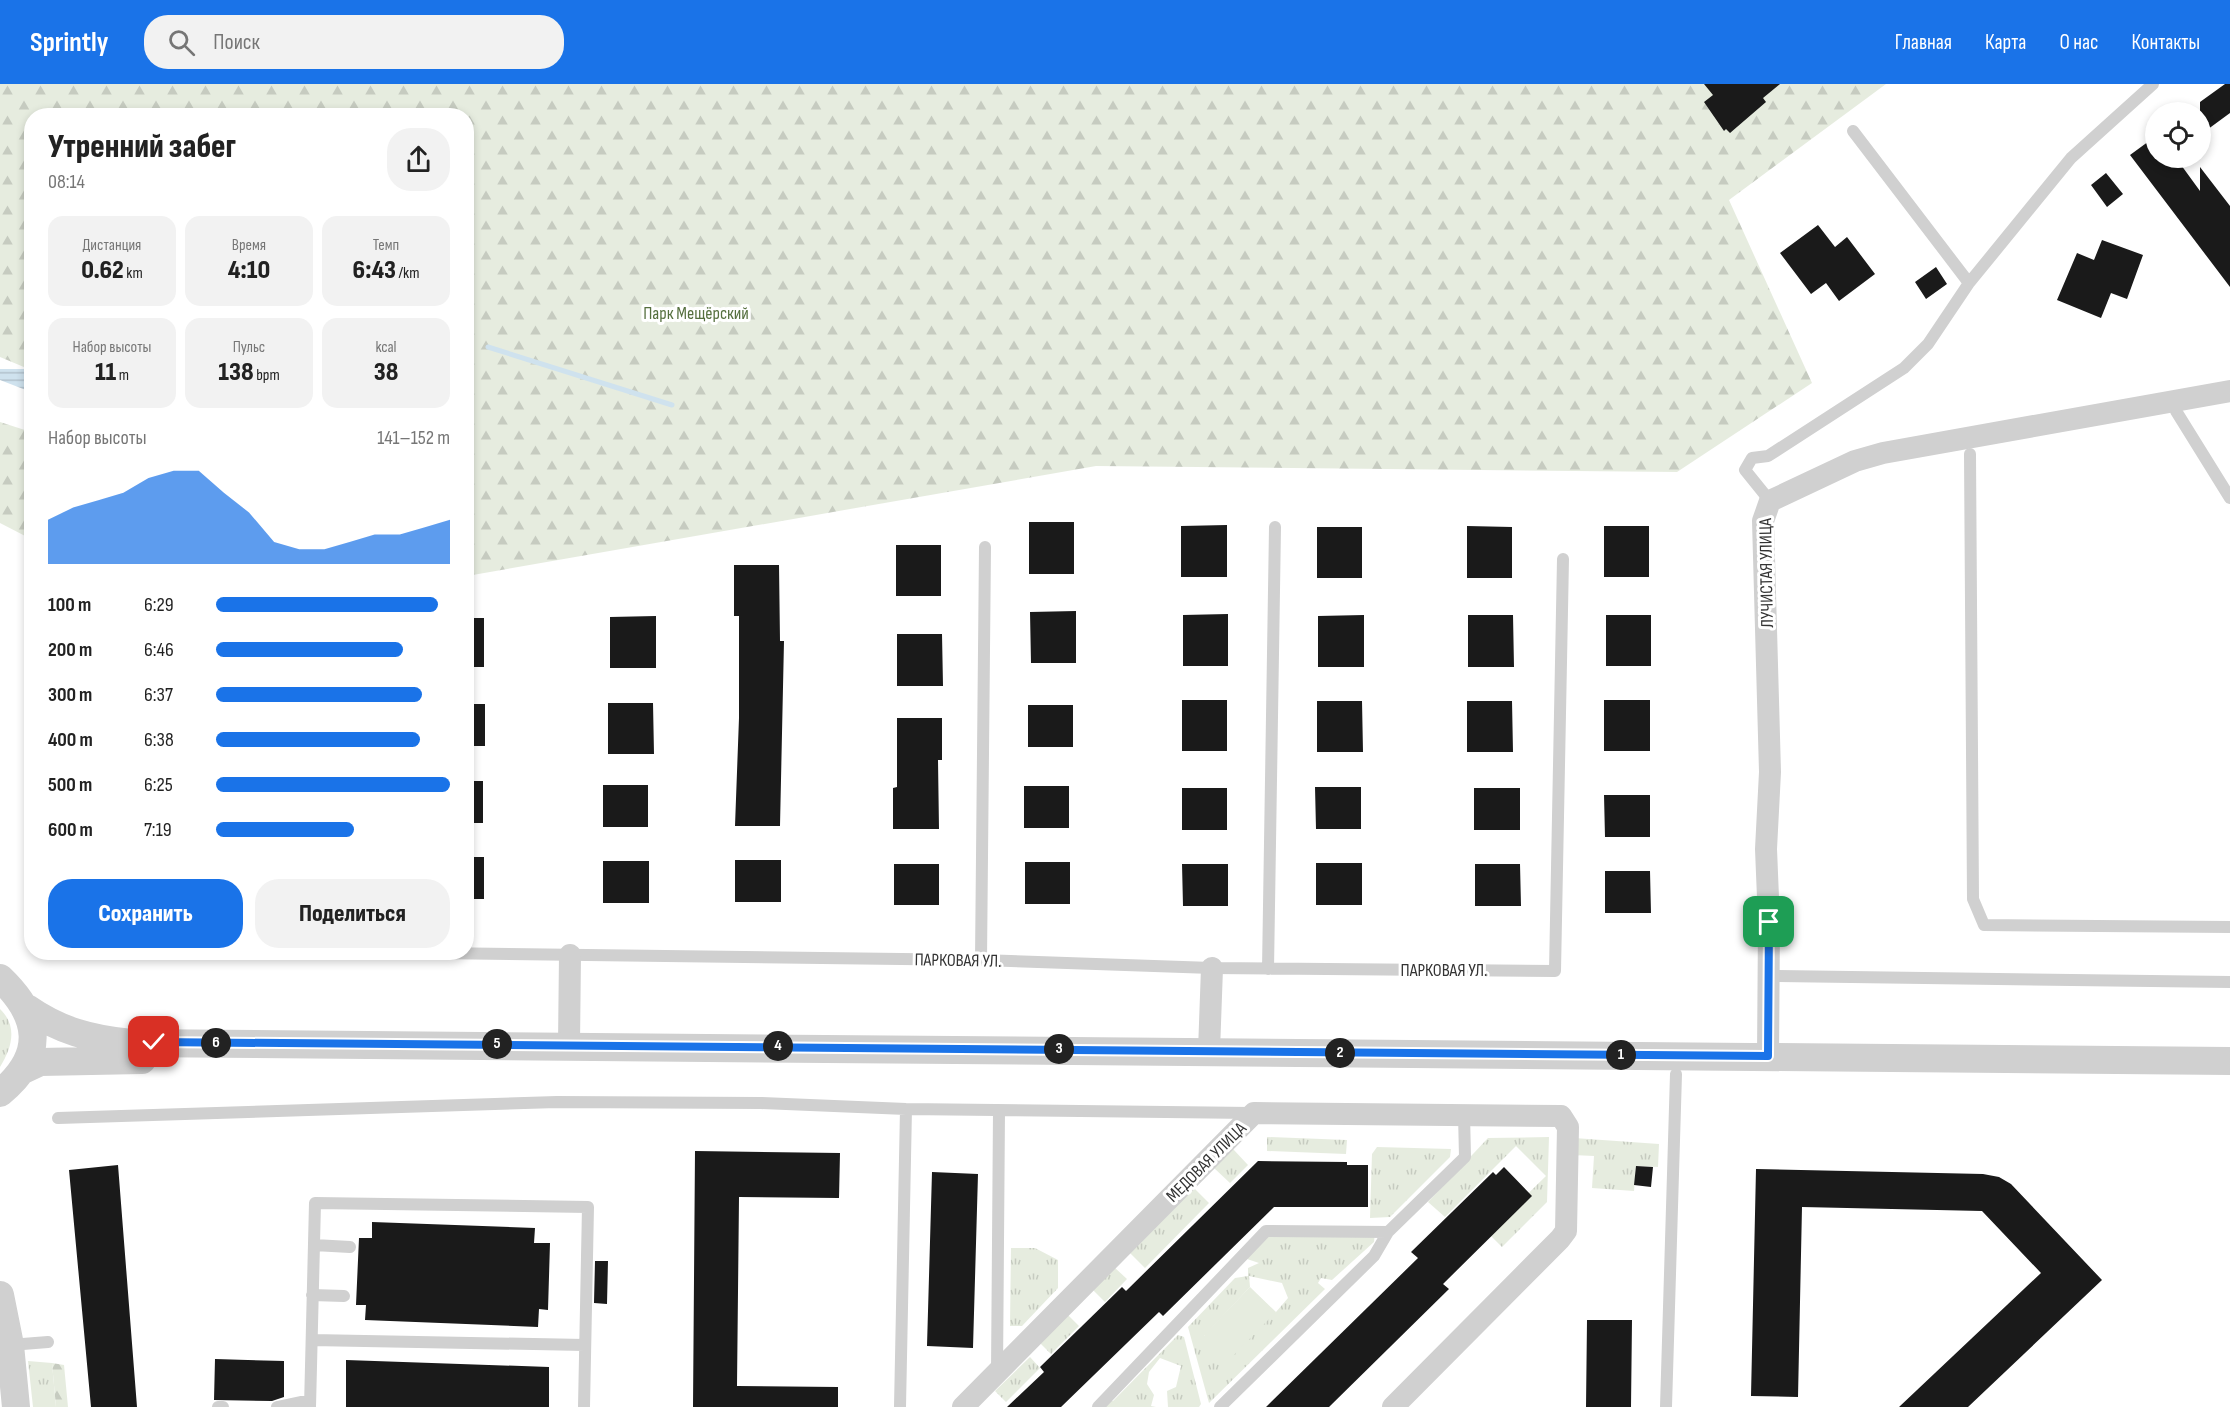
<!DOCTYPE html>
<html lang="ru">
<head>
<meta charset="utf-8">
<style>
	:root { --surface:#fff; --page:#f2f2f2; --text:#222; --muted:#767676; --accent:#1a73e8 }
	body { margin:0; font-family:"Sofia Sans Condensed",sans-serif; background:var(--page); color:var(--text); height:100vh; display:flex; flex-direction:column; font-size:22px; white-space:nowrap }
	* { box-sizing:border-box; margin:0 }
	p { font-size:20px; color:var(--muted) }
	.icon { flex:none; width:33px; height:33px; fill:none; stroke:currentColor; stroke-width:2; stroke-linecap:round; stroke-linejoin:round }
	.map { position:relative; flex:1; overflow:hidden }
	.side { position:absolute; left:24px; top:24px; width:450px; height:852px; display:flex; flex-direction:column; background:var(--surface); border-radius:24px; box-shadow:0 3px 9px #0003 }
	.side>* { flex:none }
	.buttons { position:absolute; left:2145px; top:18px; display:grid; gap:12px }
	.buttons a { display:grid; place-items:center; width:66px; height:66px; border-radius:50%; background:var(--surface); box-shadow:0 3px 9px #0003; font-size:30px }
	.pin { position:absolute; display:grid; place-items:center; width:51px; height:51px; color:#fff; margin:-26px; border-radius:12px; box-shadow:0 3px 9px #0006 }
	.km { position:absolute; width:30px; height:30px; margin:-15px; border-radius:50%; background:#222; color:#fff; font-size:16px; line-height:30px; text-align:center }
	.round { display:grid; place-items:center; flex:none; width:63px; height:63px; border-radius:24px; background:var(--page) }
	.headline { display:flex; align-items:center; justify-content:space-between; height:102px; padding:0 24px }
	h1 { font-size:33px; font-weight:800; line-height:45px }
	.metrics { display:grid; grid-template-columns:repeat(3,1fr); gap:9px; height:102px; padding:6px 24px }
	.metrics div { display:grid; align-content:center; border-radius:15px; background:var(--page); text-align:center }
	.metrics b { font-size:26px; font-weight:800 }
	.metrics small { font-size:16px; font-weight:400 }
	.metrics p { font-size:16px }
	.chart { height:168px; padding:12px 24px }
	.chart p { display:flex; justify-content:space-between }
	.chart svg { width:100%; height:108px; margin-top:6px; fill:var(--accent); opacity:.7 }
	.primary-button { display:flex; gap:12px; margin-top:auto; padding:12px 24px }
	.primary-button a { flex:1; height:69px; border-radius:24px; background:var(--accent); color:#fff; font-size:24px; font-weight:800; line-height:69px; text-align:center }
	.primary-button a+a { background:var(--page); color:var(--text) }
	ul { padding:0 24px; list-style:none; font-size:20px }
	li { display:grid; grid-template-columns:96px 72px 1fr; align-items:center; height:45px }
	li i { height:15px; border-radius:8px; background:var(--accent) }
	header { display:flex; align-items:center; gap:36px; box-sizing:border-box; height:84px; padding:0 30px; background:var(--accent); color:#fff }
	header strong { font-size:28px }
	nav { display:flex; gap:33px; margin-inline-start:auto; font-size:21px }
	.search { width:420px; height:54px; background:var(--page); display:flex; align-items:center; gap:15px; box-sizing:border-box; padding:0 21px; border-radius:24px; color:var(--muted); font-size:22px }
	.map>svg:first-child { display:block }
</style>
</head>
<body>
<header>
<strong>Sprintly</strong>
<div class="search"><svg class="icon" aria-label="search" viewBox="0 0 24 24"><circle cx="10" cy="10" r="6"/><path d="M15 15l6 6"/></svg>Поиск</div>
<nav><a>Главная</a><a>Карта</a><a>О нас</a><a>Контакты</a></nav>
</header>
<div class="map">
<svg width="2230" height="1323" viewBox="0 0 2230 1323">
	<defs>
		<pattern id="grass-tufts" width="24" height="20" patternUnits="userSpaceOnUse" patternTransform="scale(1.5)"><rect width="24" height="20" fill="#e6ecdf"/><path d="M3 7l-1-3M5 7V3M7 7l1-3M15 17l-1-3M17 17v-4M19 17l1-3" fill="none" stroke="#c6cbc0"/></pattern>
		<pattern id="forest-firs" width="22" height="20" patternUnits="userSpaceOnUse" patternTransform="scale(1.5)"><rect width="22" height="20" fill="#e6ecdf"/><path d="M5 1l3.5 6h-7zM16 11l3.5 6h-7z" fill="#c6cbc0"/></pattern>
		<pattern id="water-rules" width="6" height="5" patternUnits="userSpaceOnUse" patternTransform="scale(1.5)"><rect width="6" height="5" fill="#cfe2ee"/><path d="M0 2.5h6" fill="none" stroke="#b2c2cd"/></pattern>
	</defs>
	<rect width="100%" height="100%" fill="#fff"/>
	<path fill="url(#grass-tufts)" fill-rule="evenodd" d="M 0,925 C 18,942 12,964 0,983 Z
		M 1267,1053 L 1347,1056 L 1346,1070 L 1267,1067 Z
		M 1549,1053 L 1547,1118 L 1502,1163 L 1488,1149 L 1546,1092 L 1516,1062 L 1445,1133 L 1428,1118 L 1488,1054 Z
		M 1574,1054 L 1659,1060 L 1658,1083 L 1636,1082 L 1634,1107 L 1592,1104 L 1594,1072 L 1573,1071 Z
		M 1377,1063 L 1451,1065 L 1450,1073 L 1390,1133 L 1370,1134 L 1372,1070 Z
		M 1233,1065 L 1248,1081 L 1230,1099 L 1214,1084 Z
		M 1194,1104 L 1209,1119 L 1145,1184 L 1130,1169 Z
		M 1266,1147 L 1375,1148 L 1374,1158 L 1332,1196 L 1321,1194 L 1318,1199 L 1325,1205 L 1209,1319 L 1188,1243 L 1235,1194 L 1248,1192 L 1248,1184 L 1259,1179 L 1241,1173 ZM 1249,1192 L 1282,1199 L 1288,1214 L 1276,1228 L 1204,1252 L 1250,1203 Z
		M 1011,1164 L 1035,1164 L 1058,1176 L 1058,1204 L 1022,1242 L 1010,1242 Z
		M 1114,1183 L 1127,1195 L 1105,1218 L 1092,1205 Z
		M 1067,1230 L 1079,1242 L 1051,1270 L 1039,1258 Z
		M 1178,1251 L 1184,1253 L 1201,1320 L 1199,1323 L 1168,1323 L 1167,1307 L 1176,1303 L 1181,1282 L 1160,1274 L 1149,1288 L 1147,1300 L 1154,1311 L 1151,1322 L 1156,1323 L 1098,1323 L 1105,1316 L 1113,1317 Z
		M 1030,1273 L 1040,1284 L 1006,1318 L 995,1307 Z
		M 28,1277 L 52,1279 L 56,1323 L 33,1323 Z"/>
	<path fill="url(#forest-firs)" d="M 0,0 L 1886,0 L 1729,116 L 1812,299 L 1677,388 L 1096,382 L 467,492 L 466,32 L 32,32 L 31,286 L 0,273 Z
		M 0,338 L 31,348 L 31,455 L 0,439 Z
		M 52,1279 L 64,1281 L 68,1323 L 56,1323 Z"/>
	<path fill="#e6ecdf" d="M 1250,1203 L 1276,1228 L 1229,1276 L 1204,1251 Z"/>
	<path fill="url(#water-rules)" d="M 0,285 L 31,285 L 31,308 L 0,296 Z"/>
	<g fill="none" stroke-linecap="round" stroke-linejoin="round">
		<path stroke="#cfe2ee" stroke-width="5" d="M 488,263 L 672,321"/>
	</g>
	<path fill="#1a1a1a" d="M 1704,0 L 1780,0 L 1763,14 L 1766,18 L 1730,49 L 1726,45 L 1724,47 L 1704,18 L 1713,11 Z
		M 2225,0 L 2230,0 L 2230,29 L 2200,51 L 2200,18 Z
		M 2156,52 L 2156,74 L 2176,74 L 2200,107 L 2200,83 L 2230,122 L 2230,203 L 2130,71 Z
		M 2106,89 L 2123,110 L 2107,123 L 2091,101 Z
		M 1818,141 L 1835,163 L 1847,153 L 1875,190 L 1839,217 L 1826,199 L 1811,210 L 1780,169 Z
		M 2102,156 L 2143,171 L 2127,215 L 2111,209 L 2101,234 L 2057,216 L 2077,169 L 2094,176 Z
		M 1936,183 L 1947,200 L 1926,215 L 1915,198 Z
		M 1029,438 L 1074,438 L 1074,490 L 1029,490 Z
		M 1227,441 L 1227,493 L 1181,493 L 1181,442 Z
		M 1467,442 L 1512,443 L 1512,494 L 1467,494 Z
		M 1604,442 L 1649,442 L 1649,493 L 1604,493 Z
		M 1317,443 L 1362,443 L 1362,494 L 1317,494 Z
		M 896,461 L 941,461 L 941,512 L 896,512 Z
		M 734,481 L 779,481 L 780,557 L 784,557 L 780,742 L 735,742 L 739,634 L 739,532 L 734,532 Z
		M 1076,527 L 1076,579 L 1031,579 L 1030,528 Z
		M 1228,530 L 1228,582 L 1183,582 L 1183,531 Z
		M 1364,531 L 1364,583 L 1318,583 L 1318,532 Z
		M 1468,531 L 1513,531 L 1514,583 L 1468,583 Z
		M 1606,531 L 1651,531 L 1651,582 L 1606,582 Z
		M 656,532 L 656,584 L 610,584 L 610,533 Z
		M 466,534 L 484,534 L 484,583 L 466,583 Z
		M 897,550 L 942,550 L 943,602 L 897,602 Z
		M 1182,616 L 1227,616 L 1227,667 L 1182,667 Z
		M 1604,616 L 1650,616 L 1650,667 L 1604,667 Z
		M 1317,617 L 1362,617 L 1363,668 L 1317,668 Z
		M 1467,617 L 1512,617 L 1513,668 L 1467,668 Z
		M 608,619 L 653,619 L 654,670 L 608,670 Z
		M 466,620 L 485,620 L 485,662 L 466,662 Z
		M 1028,621 L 1073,621 L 1073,663 L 1028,663 Z
		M 897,634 L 942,634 L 942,676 L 938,676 L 939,745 L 893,745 L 893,704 L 897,703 Z
		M 466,697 L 483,697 L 483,739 L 466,739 Z
		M 603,701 L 648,701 L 648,743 L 603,743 Z
		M 1024,702 L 1069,702 L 1069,744 L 1024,744 Z
		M 1315,703 L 1361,703 L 1361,745 L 1316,745 Z
		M 1182,704 L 1227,704 L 1227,746 L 1182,746 Z
		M 1474,704 L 1520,704 L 1520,746 L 1474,746 Z
		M 1604,711 L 1650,711 L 1650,753 L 1605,753 Z
		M 466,773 L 484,773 L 484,815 L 466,815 Z
		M 735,776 L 781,776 L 781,818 L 735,818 Z
		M 603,777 L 649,777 L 649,819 L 603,819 Z
		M 1025,778 L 1070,778 L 1070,820 L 1025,820 Z
		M 1316,779 L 1362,779 L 1362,821 L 1316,821 Z
		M 894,780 L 939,780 L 939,821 L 894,821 Z
		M 1182,780 L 1228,780 L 1228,822 L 1183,822 Z
		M 1475,780 L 1520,780 L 1521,822 L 1475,822 Z
		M 1605,787 L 1650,787 L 1651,829 L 1605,829 Z
		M 695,1067 L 840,1069 L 839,1114 L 739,1113 L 737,1302 L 838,1303 L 838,1323 L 693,1323 Z
		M 1258,1077 L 1347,1078 L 1347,1081 L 1368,1081 L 1368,1123 L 1274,1123 L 1163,1232 L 1159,1228 L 1061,1323 L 1007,1323 L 1044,1288 L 1040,1283 L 1122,1203 L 1126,1207 Z
		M 118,1081 L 137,1323 L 91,1323 L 69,1086 Z
		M 1636,1082 L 1653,1083 L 1651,1103 L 1634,1101 Z
		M 1504,1083 L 1532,1112 L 1443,1200 L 1449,1205 L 1329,1323 L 1266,1323 L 1418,1174 L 1411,1168 L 1493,1088 L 1496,1091 Z
		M 1756,1085 L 1983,1090 L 1999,1093 L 2011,1100 L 2102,1196 L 1968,1323 L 1899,1323 L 2041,1189 L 1982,1127 L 1802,1123 L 1798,1313 L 1751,1312 Z
		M 932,1088 L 978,1090 L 973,1264 L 927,1262 Z
		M 372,1138 L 535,1144 L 534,1159 L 550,1159 L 548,1226 L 539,1225 L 538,1243 L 365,1236 L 366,1221 L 356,1221 L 359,1154 L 372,1154 Z
		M 595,1177 L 608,1177 L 607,1220 L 594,1219 Z
		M 1587,1236 L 1632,1236 L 1631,1323 L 1586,1323 Z
		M 215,1275 L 284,1277 L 284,1313 L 272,1317 L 214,1316 Z
		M 346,1276 L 549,1283 L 549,1323 L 346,1323 Z"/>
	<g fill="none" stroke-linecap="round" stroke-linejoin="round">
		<path stroke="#d0d0d0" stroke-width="12" d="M 1969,199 L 2071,74 L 2153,0
			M 2176,327 L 2230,414
			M 1970,370 L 1973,815 L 1984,841 L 2230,843
			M 1770,417 L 1745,386 L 1752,374 L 1768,372 L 1904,284 L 1928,260 L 1969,199 L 1853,47
			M 361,868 L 981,876 L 1212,884 L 1555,887 L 1563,475
			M 981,876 L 985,463
			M 1268,885 L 1275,443
			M 1769,892 L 2230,898
			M 58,1034 L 557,1018 L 761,1019 L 906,1025 L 1252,1029
			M 314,1161 L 350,1163
			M 312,1211 L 344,1212
			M 312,1256 L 585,1261
			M 10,1261 L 48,1258
			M 997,1289 L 999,1027
			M 218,1323 L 223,1323
			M 277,1323 L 310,1316
			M 310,1323 L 315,1119 L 588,1123 L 584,1323
			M 900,1323 L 906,1025
			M 1098,1323 L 1266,1147 L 1388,1148 L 1465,1073 L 1464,1030
			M 1220,1323 L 1374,1172 L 1388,1148
			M 1666,1323 L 1676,990"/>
		<path stroke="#d0d0d0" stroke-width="22" d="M 569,960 L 570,871
			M 1209,967 L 1212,884
			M 1768,972 L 1769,838 L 1766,765 L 1770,688 L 1763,437 L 1770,417 L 1855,377 L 1883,369 L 2230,307
			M 963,1323 L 1254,1029 L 1561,1032 L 1568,1043 L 1566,1147 L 1560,1155 L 1393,1323"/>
		<path stroke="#d0d0d0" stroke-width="28" d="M 0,894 C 41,933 46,971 0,1009
			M 27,924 C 60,947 91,955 131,959 L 2230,977
			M 23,986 L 40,978 L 142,976
			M 0,1211 L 10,1261 L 16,1323"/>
	</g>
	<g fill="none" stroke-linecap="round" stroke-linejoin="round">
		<g stroke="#fff" stroke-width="12">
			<path id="route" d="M 154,958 L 1768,972 L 1769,838"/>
		</g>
		<use href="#route" stroke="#1a73e8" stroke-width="8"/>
	</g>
	<g text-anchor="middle" stroke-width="6" stroke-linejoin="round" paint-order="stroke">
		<g font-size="18" fill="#56703f" stroke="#fff">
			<text x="696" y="235">Парк Мещёрский</text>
		</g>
		<g font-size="18" fill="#333" stroke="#fff">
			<text transform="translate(1766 489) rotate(-91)" y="6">ЛУЧИСТАЯ УЛИЦА</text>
			<text transform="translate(958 876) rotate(1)" y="6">ПАРКОВАЯ УЛ.</text>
			<text x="1444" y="892">ПАРКОВАЯ УЛ.</text>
			<text transform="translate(1206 1078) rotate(-45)" y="6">МЕДОВАЯ УЛИЦА</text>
		</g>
	</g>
</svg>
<div class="buttons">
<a><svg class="icon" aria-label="locate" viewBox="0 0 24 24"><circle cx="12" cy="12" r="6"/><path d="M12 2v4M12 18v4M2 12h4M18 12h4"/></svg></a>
</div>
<div class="pin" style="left:1769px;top:838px;background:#1e9e55"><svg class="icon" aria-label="arrive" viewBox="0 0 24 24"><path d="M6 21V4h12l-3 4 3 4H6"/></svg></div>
<div class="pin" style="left:154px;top:958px;background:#d93025"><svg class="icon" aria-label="check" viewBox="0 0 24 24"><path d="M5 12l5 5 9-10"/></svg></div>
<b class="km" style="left:1621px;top:971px">1</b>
<b class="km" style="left:1340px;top:969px">2</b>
<b class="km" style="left:1059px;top:965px">3</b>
<b class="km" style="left:778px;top:962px">4</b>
<b class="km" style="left:497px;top:960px">5</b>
<b class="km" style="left:216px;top:959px">6</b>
<section class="side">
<div class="headline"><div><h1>Утренний забег</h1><p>08:14</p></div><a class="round"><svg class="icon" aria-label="share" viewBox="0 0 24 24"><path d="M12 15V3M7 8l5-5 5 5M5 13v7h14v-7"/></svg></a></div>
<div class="metrics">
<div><p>Дистанция</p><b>0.62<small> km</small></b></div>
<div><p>Время</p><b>4:10</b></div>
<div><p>Темп</p><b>6:43<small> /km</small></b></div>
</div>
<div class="metrics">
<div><p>Набор высоты</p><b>11<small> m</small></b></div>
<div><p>Пульс</p><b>138<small> bpm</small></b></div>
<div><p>kcal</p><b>38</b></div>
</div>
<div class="chart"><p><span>Набор высоты</span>141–152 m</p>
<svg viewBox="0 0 160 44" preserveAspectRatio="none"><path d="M0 44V26L10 21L20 18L30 15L40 9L50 6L60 6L70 15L80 23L90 35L100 38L110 38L120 35L130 32L140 32L150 29L160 26V44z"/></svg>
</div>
<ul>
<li><b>100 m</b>6:29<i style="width:95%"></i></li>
<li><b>200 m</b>6:46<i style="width:80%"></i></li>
<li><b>300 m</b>6:37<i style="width:88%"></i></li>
<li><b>400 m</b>6:38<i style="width:87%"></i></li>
<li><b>500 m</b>6:25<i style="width:100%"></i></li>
<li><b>600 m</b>7:19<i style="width:59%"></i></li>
</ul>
<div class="primary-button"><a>Сохранить</a><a>Поделиться</a></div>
</section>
</div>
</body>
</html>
